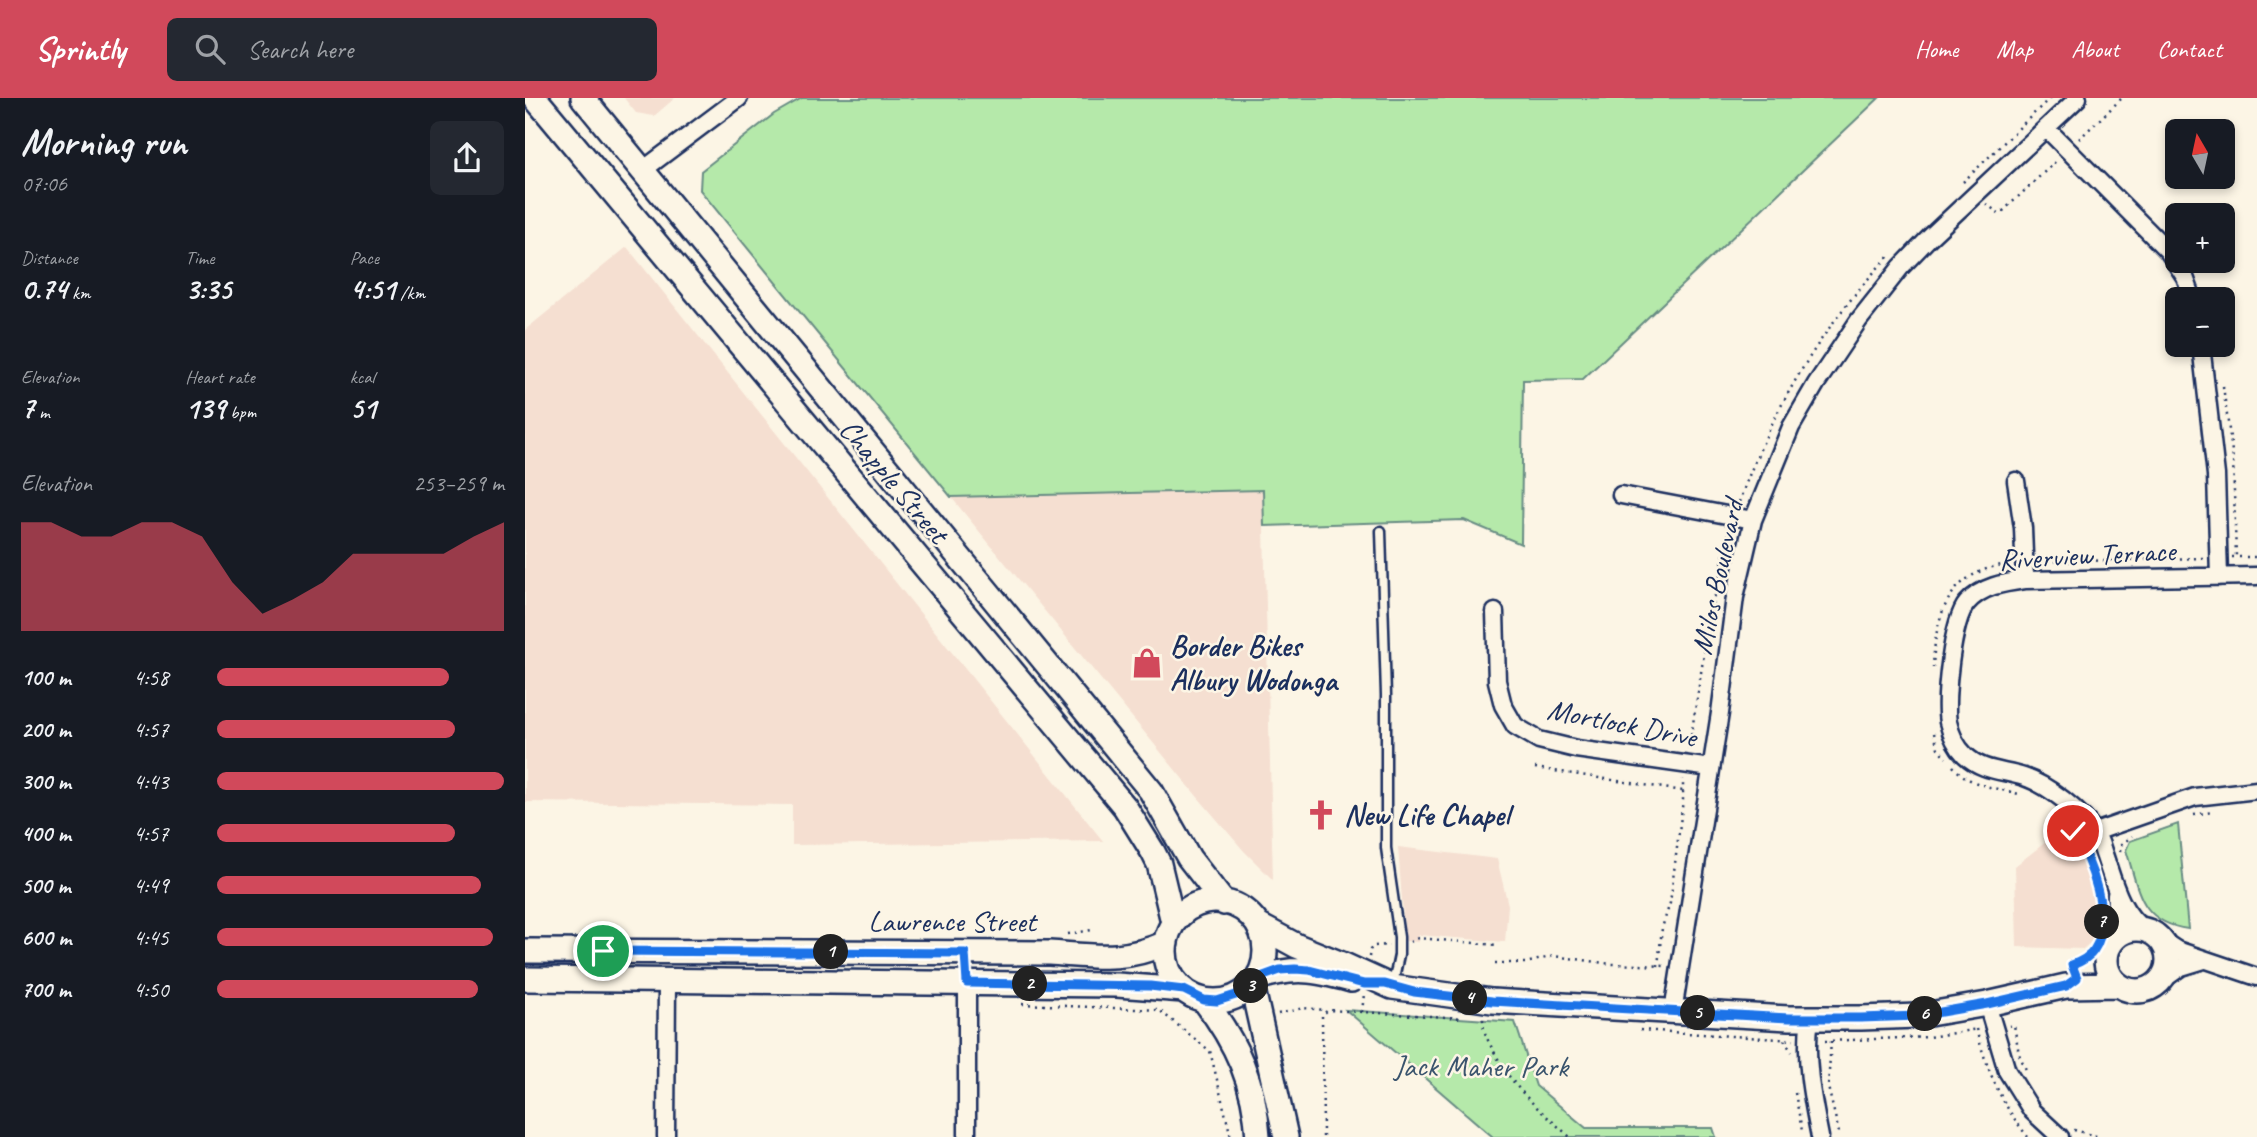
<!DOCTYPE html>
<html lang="en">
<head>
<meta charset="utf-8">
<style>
	:root { --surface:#171b24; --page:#242831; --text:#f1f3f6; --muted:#9ea1a6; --accent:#d1495b }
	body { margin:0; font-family:Caveat,sans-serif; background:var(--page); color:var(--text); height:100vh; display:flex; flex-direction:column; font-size:26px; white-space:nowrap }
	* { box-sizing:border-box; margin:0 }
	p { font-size:23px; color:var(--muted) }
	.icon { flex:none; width:38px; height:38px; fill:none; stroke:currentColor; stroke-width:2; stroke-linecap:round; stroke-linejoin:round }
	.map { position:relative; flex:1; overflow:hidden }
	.sheet { display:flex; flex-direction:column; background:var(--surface); width:525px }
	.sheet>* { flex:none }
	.needle { width:46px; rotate:351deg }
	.tools { position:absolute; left:1640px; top:21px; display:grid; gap:14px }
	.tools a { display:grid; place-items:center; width:70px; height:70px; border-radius:10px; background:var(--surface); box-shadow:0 4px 10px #0003; font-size:35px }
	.pin { position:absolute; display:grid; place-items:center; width:60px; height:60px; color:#fff; margin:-30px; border:4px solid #fff; border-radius:50%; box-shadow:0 2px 7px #0007 }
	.km { position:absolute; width:35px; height:35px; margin:-18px; border-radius:50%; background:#222; color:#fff; font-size:19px; line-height:35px; text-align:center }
	.round { display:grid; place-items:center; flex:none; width:74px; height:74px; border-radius:10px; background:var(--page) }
	.summary { display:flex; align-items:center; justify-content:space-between; height:119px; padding:0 21px }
	h1 { font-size:38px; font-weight:700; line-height:52px }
	.stats { display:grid; grid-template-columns:repeat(3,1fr); gap:10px; height:119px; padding:7px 21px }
	.stats div { display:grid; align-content:center }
	.stats b { font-size:30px; font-weight:700 }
	.stats small { font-size:19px; font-weight:400 }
	.stats p { font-size:19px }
	.chart { height:196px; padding:14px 21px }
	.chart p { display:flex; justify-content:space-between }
	.chart svg { width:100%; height:126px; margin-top:7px; fill:var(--accent); opacity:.7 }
	ul { padding:0 21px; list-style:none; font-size:23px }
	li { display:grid; grid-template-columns:112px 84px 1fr; align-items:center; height:52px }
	li i { height:18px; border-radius:9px; background:var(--accent) }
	header { display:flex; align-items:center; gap:42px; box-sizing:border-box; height:98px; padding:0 35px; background:var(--accent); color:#fff }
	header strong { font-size:33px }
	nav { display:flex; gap:38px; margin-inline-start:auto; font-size:24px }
	.search { width:490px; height:63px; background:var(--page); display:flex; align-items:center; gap:18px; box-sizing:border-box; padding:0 24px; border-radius:10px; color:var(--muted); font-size:26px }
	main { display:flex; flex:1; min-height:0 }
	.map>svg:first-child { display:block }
</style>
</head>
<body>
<header>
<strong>Sprintly</strong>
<div class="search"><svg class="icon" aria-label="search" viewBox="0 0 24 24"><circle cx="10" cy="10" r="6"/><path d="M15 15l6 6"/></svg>Search here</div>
<nav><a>Home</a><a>Map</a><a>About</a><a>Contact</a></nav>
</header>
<main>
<section class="sheet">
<div class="summary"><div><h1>Morning run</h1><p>07:06</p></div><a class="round"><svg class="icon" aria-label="share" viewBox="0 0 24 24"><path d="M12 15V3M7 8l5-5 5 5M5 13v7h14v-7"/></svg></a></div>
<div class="stats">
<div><p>Distance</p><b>0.74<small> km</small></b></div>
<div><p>Time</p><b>3:35</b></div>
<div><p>Pace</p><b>4:51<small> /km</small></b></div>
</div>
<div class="stats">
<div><p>Elevation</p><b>7<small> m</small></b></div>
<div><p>Heart rate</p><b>139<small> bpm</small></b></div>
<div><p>kcal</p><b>51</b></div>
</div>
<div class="chart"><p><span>Elevation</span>253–259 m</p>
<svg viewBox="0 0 160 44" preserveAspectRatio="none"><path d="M0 44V6L10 6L20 11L30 11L40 6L50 6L60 11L70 27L80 38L90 33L100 27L110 17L120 17L130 17L140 17L150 11L160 6V44z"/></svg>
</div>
<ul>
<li><b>100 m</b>4:58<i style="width:81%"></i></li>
<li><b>200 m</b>4:57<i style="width:83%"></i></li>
<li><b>300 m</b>4:43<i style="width:100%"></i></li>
<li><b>400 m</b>4:57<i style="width:83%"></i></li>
<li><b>500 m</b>4:49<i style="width:92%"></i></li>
<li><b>600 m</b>4:45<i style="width:96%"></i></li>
<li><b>700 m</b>4:50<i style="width:91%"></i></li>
</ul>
</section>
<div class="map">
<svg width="1732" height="1039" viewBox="0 0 1732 1039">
	<rect width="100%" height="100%" fill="#fcf5e5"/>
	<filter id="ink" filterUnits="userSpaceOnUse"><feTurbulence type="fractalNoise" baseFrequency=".0143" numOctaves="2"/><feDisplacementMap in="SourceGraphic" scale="14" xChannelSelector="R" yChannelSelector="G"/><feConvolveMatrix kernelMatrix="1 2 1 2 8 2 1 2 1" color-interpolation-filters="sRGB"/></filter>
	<g filter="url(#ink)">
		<path fill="#f5dfd1" d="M 99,0 L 150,0 L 129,18 L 111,15 Z
			M 102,149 L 578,743 L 267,747 L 267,707 L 0,704 L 0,232 Z
			M 738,392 L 748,782 L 719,753 L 671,697 L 426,399 Z
			M 1540,729 L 1556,751 L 1574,812 L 1573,833 L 1567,843 L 1558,851 L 1492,849 L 1490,768 Z
			M 873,749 L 972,761 L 983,807 L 980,844 L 894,837 L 893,844 L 880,843 Z"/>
		<path fill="#b5e9aa" stroke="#688c84" stroke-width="2" d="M 277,0 L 1354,0 L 1058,281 L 998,282 L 996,446 L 939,422 L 739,428 L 738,392 L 426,399 L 175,92 L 176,73 L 249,16 Z
			M 1653,726 L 1663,831 C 1614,824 1614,792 1601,752 L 1605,743 Z
			M 821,912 L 990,924 L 1011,988 L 1061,1030 L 1188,1030 L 1191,1039 L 968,1039 Z"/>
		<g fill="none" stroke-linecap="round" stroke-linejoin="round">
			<g stroke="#1b2f5e" stroke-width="13">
				<path id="lane" d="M 856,433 L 861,597 L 861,750 L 874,839 L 874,857 L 868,886"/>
			</g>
			<g stroke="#1b2f5e" stroke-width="21">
				<path id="street" d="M 1521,30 L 1643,153 L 1660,179 L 1668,201
					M 118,72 L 214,0
					M 1676,247 L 1691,377 L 1694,479
					M 1491,383 L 1498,430 L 1500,482
					M 1096,397 L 1228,422
					M 970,514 L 972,583 L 978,607 L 990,628 L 1014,642 L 1051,651 L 1186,670
					M 1570,734 L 1670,699 L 1732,692
					M 1620,832 C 1596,815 1589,786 1580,759 C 1577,751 1575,741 1570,734 C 1556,713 1523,687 1499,679 C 1478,672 1458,674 1440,657 C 1431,648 1426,637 1423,624 C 1419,602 1427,522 1442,505 C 1457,488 1478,485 1500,482 L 1732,478
					M 1590,840 L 1591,797
					M 1635,841 L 1652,852 L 1732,879
					M 1635,884 L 1656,869 L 1679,862
					M 442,885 L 442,1039
					M 1462,906 L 1482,973 L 1507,1013 L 1535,1039
					M 1148,914 L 1195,615 L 1210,499 L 1228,422 L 1266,329 L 1291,286 L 1334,222 L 1376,169 L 1405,139 L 1553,0
					M 1285,920 C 1279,960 1287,999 1295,1039
					M 141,1039 L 142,883"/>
			</g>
			<g stroke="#1b2f5e" stroke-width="28">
				<path id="secondary" d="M 10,0 L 600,709 L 628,754 L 634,766 L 648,824
					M 58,0 L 626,693 L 664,760 L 699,805
					M640 853a50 50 0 1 1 100 0a50 50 0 1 1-100 0Z
					M 733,827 L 772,848 L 819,867 L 867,889 L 967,903 L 1264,920 L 1336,920 L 1393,918 L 1462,906 L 1541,888 L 1594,887
					M1581 862a31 31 0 1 1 62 0a31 31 0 1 1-62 0Z
					M 0,853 L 524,855 C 570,858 597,864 641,845
					M 733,880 C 769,868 790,872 826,882
					M 0,881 L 592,887 L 659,892
					M 727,887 L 761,1039
					M 679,902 C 711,944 730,985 733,1039"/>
			</g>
			<path stroke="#1b2f5e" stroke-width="2.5" stroke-dasharray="2 5" stroke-linecap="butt" d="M 1554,41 L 1597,0
				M 1438,84 L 1525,0
				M 1461,106 L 1475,116 L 1531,63
				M 1698,288 L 1708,361 L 1711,459
				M 1214,404 C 1247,312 1296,229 1364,158
				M 1707,459 L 1732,459
				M 1515,464 L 1679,460
				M 1408,570 C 1410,515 1424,474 1483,466
				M 1409,635 L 1413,650 L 1421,660
				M 1164,651 L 1184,524 L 1204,434
				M 1428,668 C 1446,690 1472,689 1497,697
				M 1010,670 L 1158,693
				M 1669,717 L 1687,714
				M 1550,735 L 1569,780 L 1575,804
				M 1595,754 L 1596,747 L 1607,738
				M 543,836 L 567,832
				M 885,844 L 893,840 L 972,847
				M 844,859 L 845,852 L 848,848 L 864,847
				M 970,865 L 1001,865 L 1029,858 L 1087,866 L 1140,868
				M 1133,868 L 1137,830 L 1145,805 L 1158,702 L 1158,681
				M 1548,871 L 1547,867 L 1566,856 L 1574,842
				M 497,906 L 634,912 L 685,953 L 706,1039
				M 837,914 L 839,896
				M 753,916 L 778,910 L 801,912
				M 958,921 C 958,935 964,945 971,957 C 990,993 1015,1012 1045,1039
				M 1484,928 L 1489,927 L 1494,956 L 1502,974
				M 1451,931 C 1462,972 1476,1006 1503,1039
				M 1115,932 L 1269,942
				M 1259,942 L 1267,954
				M 1300,943 L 1404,939 L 1453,931
				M 1306,943 L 1303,989 L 1315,1039
				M 1270,995 L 1277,1033
				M 1549,1032 L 1575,1039
				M 798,1039 L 797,917 L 803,912 L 939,920"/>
			<use href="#lane" stroke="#fcf5e5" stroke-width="8"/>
			<use href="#street" stroke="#fcf5e5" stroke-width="16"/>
			<use href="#secondary" stroke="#fcf5e5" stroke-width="23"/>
		</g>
	</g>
	<g fill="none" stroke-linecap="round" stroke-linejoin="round" filter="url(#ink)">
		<g stroke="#fff" stroke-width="14">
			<path id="route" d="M 78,853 L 440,855 L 442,885 L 625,888 L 659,892 L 679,902 L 692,903 L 717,895 L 733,880 L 755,872 L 770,871 L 784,872 L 839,886 L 860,886 L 889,894 L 967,903 L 1264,920 L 1336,920 L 1393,918 L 1462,906 L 1541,888 L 1552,880 L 1547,867 C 1555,864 1564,860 1569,852 C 1589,824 1565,759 1548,733"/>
		</g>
		<use href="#route" stroke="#1a73e8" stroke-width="9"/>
	</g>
	<defs>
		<g id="shop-bare" transform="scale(2.415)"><path d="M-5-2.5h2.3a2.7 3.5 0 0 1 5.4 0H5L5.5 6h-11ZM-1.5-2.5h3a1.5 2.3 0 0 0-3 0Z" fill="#d1495b" stroke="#fcf5e5" stroke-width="2.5" paint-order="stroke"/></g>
		<g id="church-bare" transform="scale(2.415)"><path d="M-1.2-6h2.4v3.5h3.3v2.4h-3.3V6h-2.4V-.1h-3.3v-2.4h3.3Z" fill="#d1495b" stroke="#fcf5e5" stroke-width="2.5" paint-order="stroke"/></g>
	</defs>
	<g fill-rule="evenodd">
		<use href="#shop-bare" x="622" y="565"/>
		<use href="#church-bare" x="796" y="717"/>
	</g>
	<g text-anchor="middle" stroke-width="5" stroke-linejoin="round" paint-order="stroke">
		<g font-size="30" fill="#1b2f5e" stroke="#fcf5e5">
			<text transform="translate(369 383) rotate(50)" y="10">Chapple Street</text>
			<text transform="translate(1562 457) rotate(-3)" y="10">Riverview Terrace</text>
			<text transform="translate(1192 479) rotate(-78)" y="10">Milos Boulevard</text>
			<text transform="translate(1097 625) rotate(11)" y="10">Mortlock Drive</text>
			<text x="427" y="833">Lawrence Street</text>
		</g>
		<g font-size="30" font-weight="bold" fill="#1b2f5e" stroke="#fcf5e5" text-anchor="start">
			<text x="645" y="558">Border Bikes<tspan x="645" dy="34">Albury Wodonga</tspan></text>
			<text x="819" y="727">New Life Chapel</text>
		</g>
		<g font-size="30" fill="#3a546d" stroke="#fcf5e5">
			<text x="956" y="978">Jack Maher Park</text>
		</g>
	</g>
</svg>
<div class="tools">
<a><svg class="needle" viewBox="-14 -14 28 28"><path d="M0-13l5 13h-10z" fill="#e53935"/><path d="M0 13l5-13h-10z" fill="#9ea1a6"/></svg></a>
<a>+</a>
<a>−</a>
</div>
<div class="pin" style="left:78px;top:853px;background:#1e9e55"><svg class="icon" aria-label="arrive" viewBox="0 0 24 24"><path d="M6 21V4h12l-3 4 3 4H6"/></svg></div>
<div class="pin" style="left:1548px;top:733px;background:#d93025"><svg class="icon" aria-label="check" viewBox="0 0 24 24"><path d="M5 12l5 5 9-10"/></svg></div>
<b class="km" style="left:306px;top:854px">1</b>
<b class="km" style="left:505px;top:886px">2</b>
<b class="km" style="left:726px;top:888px">3</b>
<b class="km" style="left:945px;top:900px">4</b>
<b class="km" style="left:1173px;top:915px">5</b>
<b class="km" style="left:1400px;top:916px">6</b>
<b class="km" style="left:1577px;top:824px">7</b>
</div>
</main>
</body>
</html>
